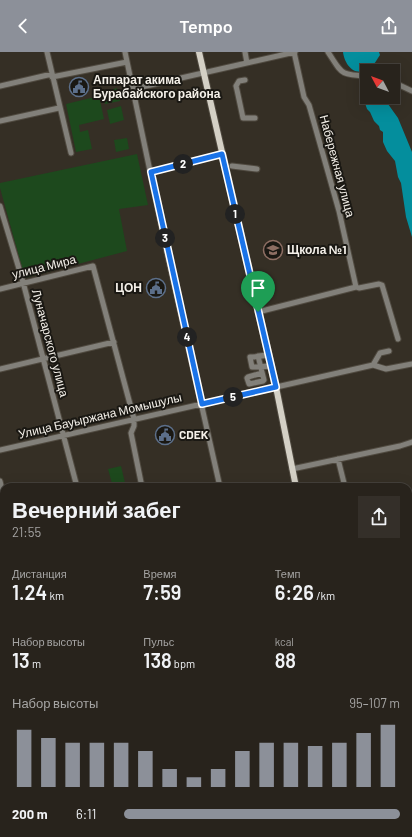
<!DOCTYPE html>
<html lang="ru">
<head>
<meta charset="utf-8">
<style>
	:root { --surface:#28231c; --page:#342f29; --text:#f1f3f6; --muted:#a5a4a3; --line:#44403b; --accent:#8c9099 }
	body { margin:0; font-family:Barlow,sans-serif; background:var(--page); color:var(--text); height:100vh; display:flex; flex-direction:column; font-size:15px; white-space:nowrap }
	* { box-sizing:border-box; margin:0 }
	p { font-size:13px; color:var(--muted) }
	.icon { flex:none; width:22px; height:22px; fill:none; stroke:currentColor; stroke-width:2; stroke-linecap:round; stroke-linejoin:round }
	.map { position:relative; flex:1; overflow:hidden }
	.side { position:absolute; left:0px; top:431px; width:412px; height:354px; display:flex; flex-direction:column; background:var(--surface); border-radius:12px 12px 0 0; box-shadow:0 4px 16px #0002,0 0 0 1px var(--line) }
	.side>* { flex:none }
	.needle { width:26px; rotate:311deg }
	.fabs { position:absolute; left:360px; top:12px; display:grid; gap:8px }
	.fabs a { display:grid; place-items:center; width:40px; height:40px; border-radius:0px; background:var(--surface); box-shadow:0 4px 16px #0002,0 0 0 1px var(--line); font-size:20px }
	.pin { position:absolute; display:grid; place-items:center; width:34px; height:34px; color:#fff; margin:-41px -17px; border-radius:50% 50% 50% 0; rotate:-45deg; box-shadow:0 0 4px #0007 }
	.pin .icon { rotate:45deg }
	.km { position:absolute; width:20px; height:20px; margin:-10px; border-radius:50%; background:#222; color:#fff; font-size:11px; line-height:20px; text-align:center }
	.round { display:grid; place-items:center; flex:none; width:42px; height:42px; border-radius:0px; background:var(--page) }
	.head { display:flex; align-items:center; justify-content:space-between; height:68px; padding:0 12px }
	h1 { font-size:22px; font-weight:600; line-height:30px }
	.stats { display:grid; grid-template-columns:repeat(3,1fr); gap:6px; height:68px; padding:4px 12px }
	.stats div { display:grid; align-content:center }
	.stats b { font-size:20px; font-weight:600 }
	.stats small { font-size:11px; font-weight:400 }
	.stats p { font-size:11px }
	.chart { height:112px; padding:8px 12px }
	.chart p { display:flex; justify-content:space-between }
	.chart svg { width:100%; height:72px; margin-top:4px; stroke:var(--accent); stroke-width:6 }
	ul { padding:0 12px; list-style:none; font-size:13px }
	li { display:grid; grid-template-columns:64px 48px 1fr; align-items:center; height:30px }
	li i { height:10px; border-radius:5px; background:var(--accent) }
	header { display:flex; justify-content:space-between; align-items:center; height:52px; padding:0 12px; background:var(--accent); color:#fff; font-size:18px; font-weight:600 }
	.map>svg:first-child { display:block }
</style>
</head>
<body>
<header><svg class="icon" aria-label="back" viewBox="0 0 24 24"><path d="M15 5l-7 7 7 7"/></svg>Tempo<svg class="icon" aria-label="share" viewBox="0 0 24 24"><path d="M12 15V3M7 8l5-5 5 5M5 13v7h14v-7"/></svg></header>
<div class="map">
<svg width="412" height="785" viewBox="0 0 412 785">
	<rect width="100%" height="100%" fill="#352f25"/>
	<path fill="#1d491d" d="M 117,36 L 120,49 L 105,52 L 103,40 Z
		M 99,44 L 104,67 L 79,73 L 80,80 L 88,78 L 92,97 L 76,100 L 66,52 Z
		M 121,54 L 124,68 L 110,72 L 107,58 Z
		M 127,86 L 129,97 L 116,100 L 114,88 Z
		M 137,102 L 148,153 L 119,157 L 127,199 L 25,226 L 0,136 L 0,131 Z
		M 121,414 L 126,435 L 113,435 L 108,417 Z
		M 322,781 L 353,781 L 354,785 L 323,785 Z"/>
	<path fill="#048e9d" d="M 343,0 L 379,0 L 380,3 C 376,9 372,17 364,19 C 352,23 344,10 343,0 Z
		M 364,33 L 367,33 L 367,45 L 383,45 L 398,66 L 412,100 L 412,185 L 406,165 L 401,131 L 398,125 L 395,109 L 387,99 L 383,90 L 383,80 L 380,78 L 379,74 L 374,69 L 370,60 L 367,57 L 365,51 L 360,42 L 359,38 L 360,35 Z"/>
	<g fill="none" stroke-linecap="round" stroke-linejoin="round">
		<g stroke="#504a40" stroke-width="7">
			<path id="minor" d="M 47,0 L 71,101
				M 125,0 L 167,200 L 220,435
				M 245,0 L 247,11
				M 294,0 L 304,45 L 309,53 L 339,159 L 356,235
				M 328,0 C 342,21 339,23 367,24
				M 52,25 L 127,10
				M 245,28 L 239,29 L 236,34 L 237,38 L 243,66 L 255,66
				M 393,30 L 412,39
				M 0,34 L 52,22
				M 133,37 L 295,0
				M 0,69 L 59,56
				M 232,114 L 257,117
				M 151,120 L 222,102
				M 0,154 L 23,230 L 77,435
				M 0,237 L 93,214 L 134,367 L 134,374 L 131,381 L 142,435
				M 258,260 L 356,235 L 359,236 L 379,232 L 382,233 L 398,287
				M 373,313 L 380,301 L 389,299
				M 270,314 L 261,315 L 262,321 L 248,325 L 247,326 L 249,332 L 263,329 L 264,328 L 258,304 L 268,303 C 262,304 256,305 250,305 L 252,315 L 270,314
				M 0,317 L 114,290
				M 0,398 L 373,313 L 386,317 L 412,312
				M 338,407 L 345,435
				M 292,417 L 400,394 L 412,390
				M 0,429 L 4,445
				M 408,478 L 412,477
				M 0,483 L 4,482
				M 408,558 L 412,557
				M 0,567 L 4,566
				M 408,645 L 412,644
				M 0,649 L 4,648
				M 0,730 L 4,730
				M 408,737 L 412,756
				M 0,746 L 4,760
				M 10,781 L 11,785
				M 91,781 L 92,785
				M 231,781 L 233,785
				M 295,781 L 296,785
				M 159,785 L 175,781"/>
		</g>
		<g stroke="#504a40" stroke-width="8">
			<path id="major" d="M 199,0 L 276,335 L 296,435
				M 370,781 L 371,785"/>
		</g>
		<use href="#minor" stroke="#82807a" stroke-width="5"/>
		<use href="#major" stroke="#d4d0c5" stroke-width="6"/>
	</g>
	<g fill="none" stroke-linecap="round" stroke-linejoin="round">
		<g stroke="#fff" stroke-width="8">
			<path id="route" d="M 222,102 L 276,335 L 202,352 L 151,120 Z"/>
		</g>
		<use href="#route" stroke="#1a73e8" stroke-width="5"/>
	</g>
	<defs>
		<g id="civic-ring" transform="scale(1)"><circle r="9.5" fill="#1a1813" stroke="#5c6f8a" stroke-width="1.5"/><path d="M-.6-6.5H3V-4.5H.6V-3L4-1V1h2V6H-6V1h2V-1L-.6-3ZM-1.2 2.5V6h2.4V2.5Z" fill="#5c6f8a"/></g>
		<g id="school-ring" transform="scale(1)"><circle r="9.5" fill="#1a1813" stroke="#8d6e63" stroke-width="1.5"/><path d="M0-5L7-2L0 1L-7-2ZM-4 1L0 2.5L4 1V4Q0 6-4 4Z" fill="#8d6e63"/></g>
	</defs>
	<g fill-rule="evenodd">
		<use href="#civic-ring" x="79" y="35"/>
		<use href="#school-ring" x="273" y="198"/>
		<use href="#civic-ring" x="156" y="236"/>
		<use href="#civic-ring" x="165" y="383"/>
	</g>
	<g text-anchor="middle" stroke-width="4" stroke-linejoin="round" paint-order="stroke">
		<g font-size="12" font-weight="bold" fill="#f4f0e9" stroke="#1a1813" text-anchor="start">
			<text x="93" y="32">Аппарат акима<tspan x="93" dy="14">Бурабайского района</tspan></text>
			<text x="287" y="202">Щкола №1</text>
			<text x="142" y="240" text-anchor="end">ЦОН</text>
			<text x="179" y="387">CDEK</text>
		</g>
		<g font-size="12" fill="#f4f0e9" stroke="#1a1813">
			<text transform="translate(337 114) rotate(75)" y="4">Набережная улица</text>
			<text transform="translate(44 215) rotate(-14)" y="4">улица Мира</text>
			<text transform="translate(50 291) rotate(75)" y="4">Луначарского улица</text>
			<text transform="translate(100 364) rotate(-13)" y="4">Улица Бауыржана Момышулы</text>
		</g>
	</g>
</svg>
<div class="fabs">
<a><svg class="needle" viewBox="-14 -14 28 28"><path d="M0-13l5 13h-10z" fill="#e53935"/><path d="M0 13l5-13h-10z" fill="#a5a4a3"/></svg></a>
</div>
<div class="pin" style="left:258px;top:260px;background:#1e9e55"><svg class="icon" aria-label="arrive" viewBox="0 0 24 24"><path d="M6 21V4h12l-3 4 3 4H6"/></svg></div>
<b class="km" style="left:235px;top:162px">1</b>
<b class="km" style="left:183px;top:112px">2</b>
<b class="km" style="left:165px;top:186px">3</b>
<b class="km" style="left:187px;top:285px">4</b>
<b class="km" style="left:233px;top:345px">5</b>
<section class="side">
<div class="head"><div><h1>Вечерний забег</h1><p>21:55</p></div><a class="round"><svg class="icon" aria-label="share" viewBox="0 0 24 24"><path d="M12 15V3M7 8l5-5 5 5M5 13v7h14v-7"/></svg></a></div>
<div class="stats">
<div><p>Дистанция</p><b>1.24<small> km</small></b></div>
<div><p>Время</p><b>7:59</b></div>
<div><p>Темп</p><b>6:26<small> /km</small></b></div>
</div>
<div class="stats">
<div><p>Набор высоты</p><b>13<small> m</small></b></div>
<div><p>Пульс</p><b>138<small> bpm</small></b></div>
<div><p>kcal</p><b>88</b></div>
</div>
<div class="chart"><p><span>Набор высоты</span>95–107 m</p>
<svg viewBox="0 0 160 44" preserveAspectRatio="none"><path d="M5 44V9M15 44V14M25 44V17M35 44V17M45 44V17M55 44V22M65 44V33M75 44V38M85 44V33M95 44V22M105 44V17M115 44V17M125 44V19M135 44V17M145 44V11M155 44V6"/></svg>
</div>
<ul>
<li><b>200 m</b>6:11<i style="width:100%"></i></li>
</ul>
</section>
</div>
</body>
</html>
